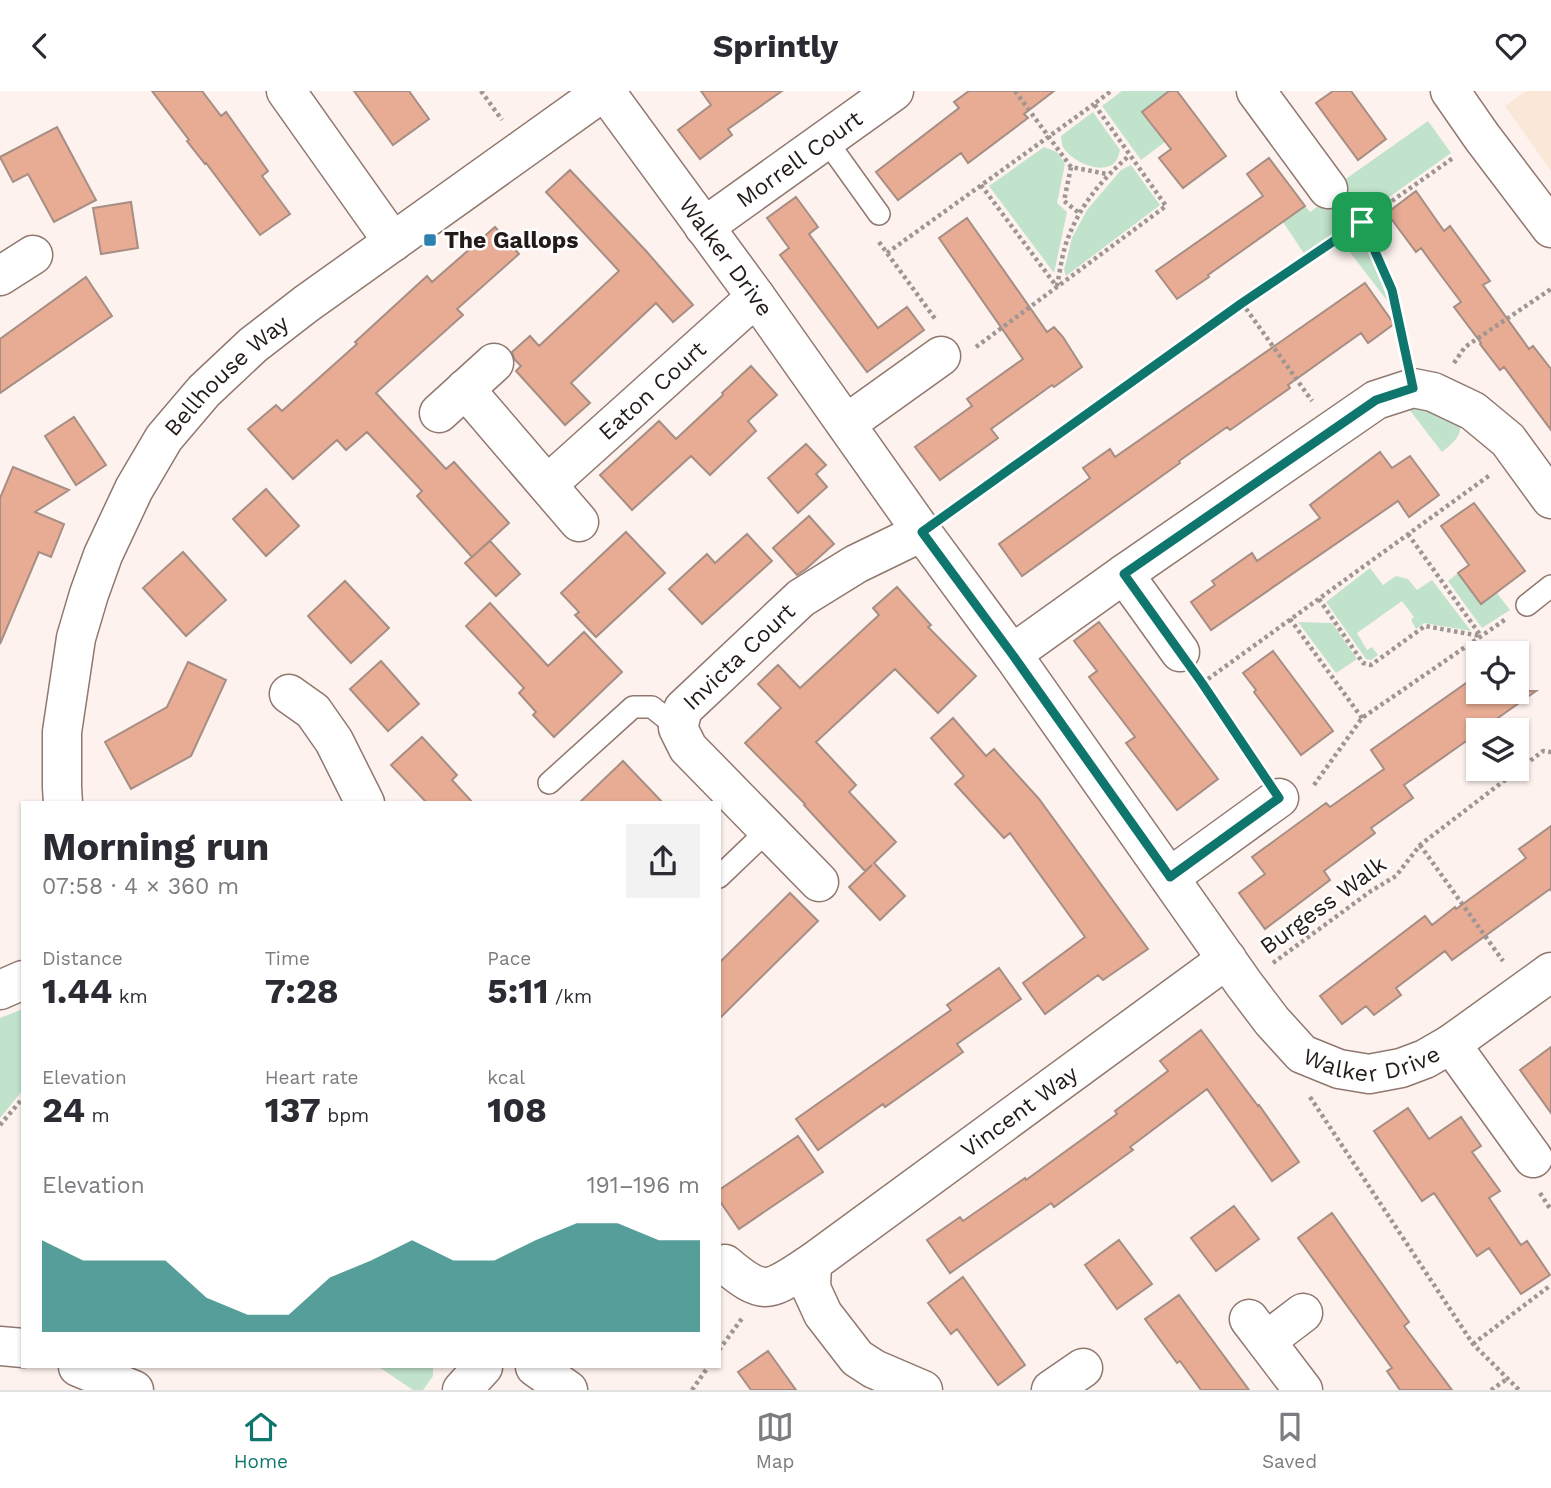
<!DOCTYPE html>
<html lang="en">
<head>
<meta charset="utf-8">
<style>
	:root { --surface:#fff; --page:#f2f2f3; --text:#2b2b33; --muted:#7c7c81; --line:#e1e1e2; --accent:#0f766e }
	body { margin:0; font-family:"Work Sans",sans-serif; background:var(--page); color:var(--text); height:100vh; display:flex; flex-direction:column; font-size:26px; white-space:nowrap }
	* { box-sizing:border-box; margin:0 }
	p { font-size:23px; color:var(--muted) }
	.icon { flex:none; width:38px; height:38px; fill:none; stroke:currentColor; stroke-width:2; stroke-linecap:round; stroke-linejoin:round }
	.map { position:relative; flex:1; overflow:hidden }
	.sheet { position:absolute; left:21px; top:710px; width:700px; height:567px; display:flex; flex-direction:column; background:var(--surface); border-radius:0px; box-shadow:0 2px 5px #0004 }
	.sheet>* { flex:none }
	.controls { position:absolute; left:1466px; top:550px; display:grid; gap:14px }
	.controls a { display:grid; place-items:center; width:63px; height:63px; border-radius:0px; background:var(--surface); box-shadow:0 2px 5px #0004; font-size:35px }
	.pin { position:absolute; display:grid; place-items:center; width:60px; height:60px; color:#fff; margin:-30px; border-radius:14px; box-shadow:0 4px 10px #0006 }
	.round { display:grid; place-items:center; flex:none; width:74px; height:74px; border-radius:0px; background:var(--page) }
	.overview { display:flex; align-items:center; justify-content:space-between; height:119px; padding:0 21px }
	h1 { font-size:38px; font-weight:700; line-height:52px }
	.figures { display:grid; grid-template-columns:repeat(3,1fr); gap:10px; height:119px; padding:7px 21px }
	.figures div { display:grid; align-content:center }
	.figures b { font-size:35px; font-weight:700 }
	.figures small { font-size:19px; font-weight:400 }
	.figures p { font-size:19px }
	.chart { height:196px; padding:14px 21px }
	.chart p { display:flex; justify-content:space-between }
	.chart svg { width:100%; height:126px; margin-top:7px; fill:var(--accent); opacity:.7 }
	header { display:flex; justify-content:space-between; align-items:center; height:91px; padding:0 21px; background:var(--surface); font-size:32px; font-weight:700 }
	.tab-bar { display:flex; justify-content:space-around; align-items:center; height:98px; border-top:2px solid var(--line); background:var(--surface); font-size:19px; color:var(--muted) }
	.tab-bar a { display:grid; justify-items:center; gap:4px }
	.tab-bar .selected { color:var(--accent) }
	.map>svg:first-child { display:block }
</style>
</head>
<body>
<header><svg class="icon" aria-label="back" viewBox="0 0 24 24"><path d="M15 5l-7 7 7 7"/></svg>Sprintly<svg class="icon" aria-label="heart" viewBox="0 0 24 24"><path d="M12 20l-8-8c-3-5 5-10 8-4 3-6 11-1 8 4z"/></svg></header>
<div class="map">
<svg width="1551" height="1299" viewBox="0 0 1551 1299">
	<rect width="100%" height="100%" fill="#fdf2ee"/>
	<path fill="#fae7d7" d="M 1526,0 L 1551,0 L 1551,80 L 1505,15 Z"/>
	<path fill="#c1e2cb" d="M 1122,0 L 1169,0 L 1142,21 L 1165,51 L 1141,69 L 1102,15 Z
		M 1093,21 L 1120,59 C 1119,63 1118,67 1116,70 C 1103,86 1071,70 1063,56 C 1062,55 1061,46 1061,45 Z
		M 1428,30 L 1451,62 L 1364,124 L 1340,92 Z
		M 1044,56 L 1057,61 L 1065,73 L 1057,112 L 1067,121 L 1054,182 L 989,95 Z
		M 1131,74 L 1160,114 L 1066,185 L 1064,179 L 1072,147 L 1087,119 L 1121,79 Z
		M 1334,104 L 1353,130 L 1305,164 L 1283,131 L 1305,115 L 1310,121 Z
		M 1361,140 L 1389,212 L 1342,151 Z
		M 1405,313 L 1418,313 L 1460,331 C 1463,345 1452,353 1442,361 Z
		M 1370,477 L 1383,494 L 1396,485 L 1408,488 L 1417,499 L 1432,489 L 1471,540 L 1424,532 L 1416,538 L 1411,529 L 1414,526 L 1402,510 L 1357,542 L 1367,559 L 1372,556 L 1378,564 L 1371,569 L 1366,568 L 1326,511 Z
		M 1458,482 L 1481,512 L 1496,501 L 1510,519 L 1482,537 L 1448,490 Z
		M 1298,531 L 1332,532 L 1357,568 L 1336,582 Z
		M 23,918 L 23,999 L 0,1027 L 0,927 Z
		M 379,1276 L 433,1276 L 433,1285 L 423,1299 L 413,1299 Z"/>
	<path fill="#e8ac95" stroke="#a68e84" stroke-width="2" d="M 152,0 L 202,0 L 221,25 L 226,21 L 268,80 L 262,85 L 290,123 L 260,144 L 206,72 L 205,73 L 187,50 L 189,49 Z
		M 354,0 L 409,0 L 429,28 L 393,54 Z
		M 701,0 L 782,0 L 728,38 L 732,44 L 700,68 L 678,39 L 711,14 Z
		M 969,0 L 1054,0 L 1024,23 L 1028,27 L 968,72 L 961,62 L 898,109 L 876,81 L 959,17 L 954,11 Z
		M 1169,0 L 1177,0 L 1226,65 L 1183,97 L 1159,67 L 1171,58 L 1142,21 Z
		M 1333,0 L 1351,0 L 1386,48 L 1358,69 L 1316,12 Z
		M 57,36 L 96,109 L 54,131 L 28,83 L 13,91 L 0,66 Z
		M 1269,67 L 1305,115 L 1208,184 L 1209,186 L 1177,208 L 1156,180 L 1263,105 L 1247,83 Z
		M 570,79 L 647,161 L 693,214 L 673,231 L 656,212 L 571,292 L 590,312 L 565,334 L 516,280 L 521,275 L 515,269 L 512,261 L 530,245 L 539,255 L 619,180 L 546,101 Z
		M 1416,100 L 1444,140 L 1450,135 L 1490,190 L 1483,194 L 1529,258 L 1533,255 L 1551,278 L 1551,339 L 1504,276 L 1500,279 L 1480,253 L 1481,252 L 1454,216 L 1461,211 L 1440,183 L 1421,157 L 1416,161 L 1387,122 Z
		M 796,106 L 818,136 L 809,143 L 878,237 L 907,216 L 924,239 L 867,281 L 780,164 L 789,157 L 767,127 Z
		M 131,111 L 138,157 L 101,163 L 93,117 Z
		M 967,127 L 1047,241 L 1054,236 L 1063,246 L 1082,276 L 1054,296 L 1052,294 L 991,338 L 998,347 L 940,389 L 915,356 L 972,315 L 967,308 L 1023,268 L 939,147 Z
		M 495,136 L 519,163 L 457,218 L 463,224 L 376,302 L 446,378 L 454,371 L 509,432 L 472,466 L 417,405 L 422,400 L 367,341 L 346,359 L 337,349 L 293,388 L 248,338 L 276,314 L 282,320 L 357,253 L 355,251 L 427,185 L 432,191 Z
		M 86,186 L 112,225 L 0,302 L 0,248 Z
		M 1365,192 L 1394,233 L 1368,252 L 1361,242 L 1288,294 L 1290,297 L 1230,339 L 1227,336 L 1179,370 L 1180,372 L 1022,485 L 999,453 L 1090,387 L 1083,377 L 1110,358 L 1115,366 Z
		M 751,275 L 777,304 L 748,330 L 756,340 L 710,384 L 691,365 L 632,419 L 600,384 L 659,330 L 676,348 L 723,304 L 722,302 Z
		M 74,326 L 106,374 L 76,394 L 45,345 Z
		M 806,353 L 826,374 L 816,383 L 827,396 L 798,422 L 768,387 Z
		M 1380,361 L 1392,377 L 1410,365 L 1439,404 L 1409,426 L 1398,410 L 1211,539 L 1191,511 L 1215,494 L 1212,490 L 1252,462 L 1257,470 L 1320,427 L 1310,414 Z
		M 13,376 L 69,399 L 35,421 L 64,433 L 51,466 L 39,461 L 0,553 L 0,407 Z
		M 266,398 L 299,435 L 266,465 L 233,428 Z
		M 1474,412 L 1525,480 L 1481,513 L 1458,482 L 1469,474 L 1441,435 Z
		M 809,425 L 834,453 L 806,478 L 797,484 L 773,457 Z
		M 626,441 L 665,482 L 596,546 L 575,524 L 579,521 L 561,502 Z
		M 747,443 L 772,470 L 702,533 L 669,498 L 707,463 L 715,472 Z
		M 490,450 L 520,483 L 496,505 L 465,472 Z
		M 183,461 L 226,509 L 186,545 L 143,497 Z
		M 345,490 L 389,537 L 351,572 L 308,525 Z
		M 897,496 L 931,534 L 928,536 L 976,585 L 938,622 L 895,578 L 816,651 L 856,694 L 849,701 L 896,751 L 874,772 L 905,805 L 880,829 L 849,796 L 872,774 L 865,780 L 804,714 L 805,713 L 745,652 L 781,617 L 758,593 L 778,574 L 800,597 L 879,524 L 873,517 Z
		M 490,512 L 548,575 L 584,541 L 622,581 L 554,646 L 533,624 L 536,621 L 519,602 L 524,597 L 466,535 Z
		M 1099,531 L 1218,688 L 1177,719 L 1126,652 L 1135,646 L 1089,586 L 1097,580 L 1074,550 Z
		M 1273,560 L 1333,640 L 1301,664 L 1254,601 L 1256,599 L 1243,582 Z
		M 381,570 L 419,613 L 388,640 L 350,598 Z
		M 188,571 L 226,589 L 191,665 L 131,698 L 105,651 L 167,616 Z
		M 1479,583 L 1479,600 L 1536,600 L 1481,639 L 1479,639 L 1479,641 L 1404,694 L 1413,707 L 1371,737 L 1375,742 L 1324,780 L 1330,789 L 1265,838 L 1239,802 L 1265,783 L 1252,766 L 1326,712 L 1330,716 L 1384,678 L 1371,659 Z
		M 953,627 L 986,665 L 994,658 L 1039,708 L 1148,858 L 1103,889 L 1098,884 L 1045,923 L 1023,892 L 1085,846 L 1010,742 L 1004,747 L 955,693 L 964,685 L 931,647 Z
		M 422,646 L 457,684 L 452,689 L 473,712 L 427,712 L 391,674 Z
		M 623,670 L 663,712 L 579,712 Z
		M 1551,735 L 1551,800 L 1550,798 L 1452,869 L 1445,860 L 1396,897 L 1401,904 L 1374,924 L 1366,915 L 1342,933 L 1320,905 L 1425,825 L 1432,834 L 1455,816 L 1456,818 L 1526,767 L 1519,758 Z
		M 790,802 L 818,830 L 719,928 L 719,872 Z
		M 999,877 L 1021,908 L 957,953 L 963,961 L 885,1016 L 883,1013 L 818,1059 L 796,1028 L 951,919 L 947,914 Z
		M 1201,939 L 1258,1015 L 1259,1014 L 1299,1071 L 1272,1090 L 1207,998 L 1130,1056 L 1133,1059 L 1054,1116 L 1051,1112 L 950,1182 L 927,1149 L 960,1126 L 963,1130 L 1025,1087 L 1026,1089 L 1117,1023 L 1115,1020 L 1168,980 L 1160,970 Z
		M 1551,956 L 1551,1022 L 1520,979 Z
		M 1408,1017 L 1429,1048 L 1461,1026 L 1481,1055 L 1472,1061 L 1500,1100 L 1489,1107 L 1521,1154 L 1527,1150 L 1550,1184 L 1521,1203 L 1489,1157 L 1477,1165 L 1434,1102 L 1422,1110 L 1374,1040 Z
		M 798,1045 L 823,1081 L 739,1138 L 719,1109 L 719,1099 Z
		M 1234,1115 L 1259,1148 L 1216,1180 L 1191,1147 Z
		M 1332,1122 L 1409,1231 L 1404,1235 L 1452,1299 L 1400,1299 L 1387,1280 L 1392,1277 L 1298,1147 Z
		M 1119,1149 L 1152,1193 L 1117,1218 L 1085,1174 Z
		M 963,1186 L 1025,1274 L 998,1294 L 957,1238 L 951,1243 L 928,1212 Z
		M 1179,1204 L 1249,1299 L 1201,1299 L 1180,1270 L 1177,1272 L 1145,1228 Z
		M 768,1260 L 796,1299 L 751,1299 L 738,1281 Z"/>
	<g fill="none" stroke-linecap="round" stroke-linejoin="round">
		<g stroke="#90786f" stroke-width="24">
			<path id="service" d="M 826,49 L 879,123
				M 1527,514 L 1551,495
				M 549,692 L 633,616 L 652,616 L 678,637
				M 719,786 L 768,739"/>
		</g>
		<g stroke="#90786f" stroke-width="41">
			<g id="minor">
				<path d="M 286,0 L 393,151"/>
				<path id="s1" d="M 605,0 L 756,206 L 922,441 L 1012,563 L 1244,893 L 1272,930 L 1302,963 L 1339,978 L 1369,983 L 1401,977 L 1425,968 L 1451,953 L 1551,881"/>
				<path d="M 1256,0 L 1328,98"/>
				<path id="s2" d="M 704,136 L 894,0"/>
				<path d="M 0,185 L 33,164"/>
				<path d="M 465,298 L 579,431"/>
				<path d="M 439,322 L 494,272"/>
				<path d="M 846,333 L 941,265"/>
				<path id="s3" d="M 548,393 L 756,206"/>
				<path d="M 1124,483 L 1180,561"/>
				<path d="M 1012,563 L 1124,483 L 1376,309 L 1413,297 L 1433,301 L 1473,320 L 1508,349 L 1551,408"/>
				<path d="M 289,603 L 313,620 L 334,650 L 365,712"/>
				<path id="s4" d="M 63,712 L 62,696 L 62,641 L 76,547 L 89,503 L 103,464 L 134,398 L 164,347 L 204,300 L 253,254 L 306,213 L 604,0"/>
				<path d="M 1170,786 L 1279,707"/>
				<path id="s5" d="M 819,791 L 688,657 L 678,637 L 683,618 L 801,507 L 856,473 L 922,441"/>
				<path d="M 0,899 L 23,889"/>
				<path d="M 1451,953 L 1533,1067"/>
				<path d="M 812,1172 L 811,1197 L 823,1223 L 857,1267 L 874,1278 L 923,1299"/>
				<path id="s6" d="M 725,1173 C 766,1208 770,1199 812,1172 L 1227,868"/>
				<path d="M 1249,1228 L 1303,1299"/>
				<path d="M 1266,1250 L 1303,1222"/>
				<path d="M 0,1255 L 23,1257"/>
				<path d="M 78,1276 L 134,1299"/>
				<path d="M 535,1276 L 568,1299"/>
				<path d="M 462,1299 L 483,1276"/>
				<path d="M 1051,1299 L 1083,1277"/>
			</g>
		</g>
		<g stroke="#90786f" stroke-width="41">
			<path id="tertiary" d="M 1450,0 L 1482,46 L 1551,137"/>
		</g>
		<path stroke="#9f9592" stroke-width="4.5" stroke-dasharray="3.5 3.5" stroke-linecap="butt" d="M 481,0 L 502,29
			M 1015,0 L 1071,76 L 1107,83
			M 1071,76 L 1064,110 L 1079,122
			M 981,94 L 1057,196
			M 1356,122 L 1362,131 L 1392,199 L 1405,261
			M 879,151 L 936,229
			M 887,162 L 1094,13
			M 1057,195 C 1060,180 1062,162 1068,147 C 1081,113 1102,88 1130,64
			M 1242,212 L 1312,310
			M 976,256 L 1166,115 L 1094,13 L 1111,0
			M 1454,272 L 1465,256 L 1551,198
			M 951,420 L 1242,212 L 1362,131 L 1453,67
			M 1408,443 L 1481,545
			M 1319,508 L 1363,572 L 1371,574 L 1425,535 L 1480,545
			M 1290,528 L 1362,627
			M 1208,588 L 1490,384
			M 1200,590 L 1260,679
			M 1314,694 L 1362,627 L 1506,528
			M 1420,754 L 1503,870
			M 1273,872 L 1371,800 L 1396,785 L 1420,754 L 1543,660 L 1551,661
			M 1310,1006 L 1473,1253 L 1519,1299
			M 0,1034 L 23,1007
			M 1540,1102 L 1551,1119
			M 1473,1253 L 1551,1194
			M 719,1259 L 743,1226
			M 692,1299 L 708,1276
			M 1491,1299 L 1507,1288"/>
		<use href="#service" stroke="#fff" stroke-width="21"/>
		<use href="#minor" stroke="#fff" stroke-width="38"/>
		<use href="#tertiary" stroke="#fff" stroke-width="38"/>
	</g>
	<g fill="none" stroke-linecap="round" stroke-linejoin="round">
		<g stroke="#fff" stroke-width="14">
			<path id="route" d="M 1362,131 L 1392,199 L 1413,297 L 1376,309 L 1124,483 L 1202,592 L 1279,707 L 1170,786 L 1012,563 L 922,441 L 1242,212 Z"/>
		</g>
		<use href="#route" stroke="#0f766e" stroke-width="9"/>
	</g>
	<rect fill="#2d81b1" stroke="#fff" stroke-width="2.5" x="423" y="142" width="14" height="14" rx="3.5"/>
	<g text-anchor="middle" stroke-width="5" stroke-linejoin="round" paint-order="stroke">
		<g font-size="23" fill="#241b18" stroke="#fff">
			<text dy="8" stroke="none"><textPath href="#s2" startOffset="117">Morrell Court</textPath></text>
			<text dy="8" stroke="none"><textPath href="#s1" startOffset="205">Walker Drive</textPath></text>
			<text dy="8" stroke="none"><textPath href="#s4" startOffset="474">Bellhouse Way</textPath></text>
			<text dy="8" stroke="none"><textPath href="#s3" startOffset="140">Eaton Court</textPath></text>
			<text dy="8" stroke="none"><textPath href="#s5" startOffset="306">Invicta Court</textPath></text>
			<text transform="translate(1323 814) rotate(-36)" y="8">Burgess Walk</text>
			<text dy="8" stroke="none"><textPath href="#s1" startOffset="1262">Walker Drive</textPath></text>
			<text dy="8" stroke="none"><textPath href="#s6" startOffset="357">Vincent Way</textPath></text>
		</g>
		<g font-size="23" font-weight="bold" fill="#241b18" stroke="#fff" text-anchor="start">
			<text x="444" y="157">The Gallops</text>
		</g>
	</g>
</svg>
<div class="controls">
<a><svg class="icon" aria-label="locate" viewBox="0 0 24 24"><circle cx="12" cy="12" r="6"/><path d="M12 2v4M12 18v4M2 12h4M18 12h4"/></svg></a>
<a><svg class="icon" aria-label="layers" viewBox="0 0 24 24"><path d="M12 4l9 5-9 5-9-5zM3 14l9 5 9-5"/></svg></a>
</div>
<div class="pin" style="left:1362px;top:131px;background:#1e9e55"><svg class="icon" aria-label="arrive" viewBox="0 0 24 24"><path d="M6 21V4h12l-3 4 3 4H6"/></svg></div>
<section class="sheet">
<div class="overview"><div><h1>Morning run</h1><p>07:58 · 4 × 360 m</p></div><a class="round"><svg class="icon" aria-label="share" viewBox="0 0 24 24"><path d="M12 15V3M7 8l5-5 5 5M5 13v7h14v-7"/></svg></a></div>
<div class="figures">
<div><p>Distance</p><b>1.44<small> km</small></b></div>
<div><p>Time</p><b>7:28</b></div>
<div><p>Pace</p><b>5:11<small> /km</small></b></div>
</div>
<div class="figures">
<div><p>Elevation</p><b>24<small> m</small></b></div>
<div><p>Heart rate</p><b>137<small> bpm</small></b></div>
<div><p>kcal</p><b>108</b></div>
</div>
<div class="chart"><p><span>Elevation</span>191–196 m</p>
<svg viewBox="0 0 160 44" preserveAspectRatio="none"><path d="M0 44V12L10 19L20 19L30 19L40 32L50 38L60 38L70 25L80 19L90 12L100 19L110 19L120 12L130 6L140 6L150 12L160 12V44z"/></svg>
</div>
</section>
</div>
<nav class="tab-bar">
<a class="selected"><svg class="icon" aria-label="home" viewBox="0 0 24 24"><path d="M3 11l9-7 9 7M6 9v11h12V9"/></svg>Home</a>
<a><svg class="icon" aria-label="map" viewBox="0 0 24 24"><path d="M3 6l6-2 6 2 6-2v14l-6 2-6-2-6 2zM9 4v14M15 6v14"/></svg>Map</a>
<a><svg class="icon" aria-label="saved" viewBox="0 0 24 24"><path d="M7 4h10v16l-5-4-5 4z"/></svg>Saved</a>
</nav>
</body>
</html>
